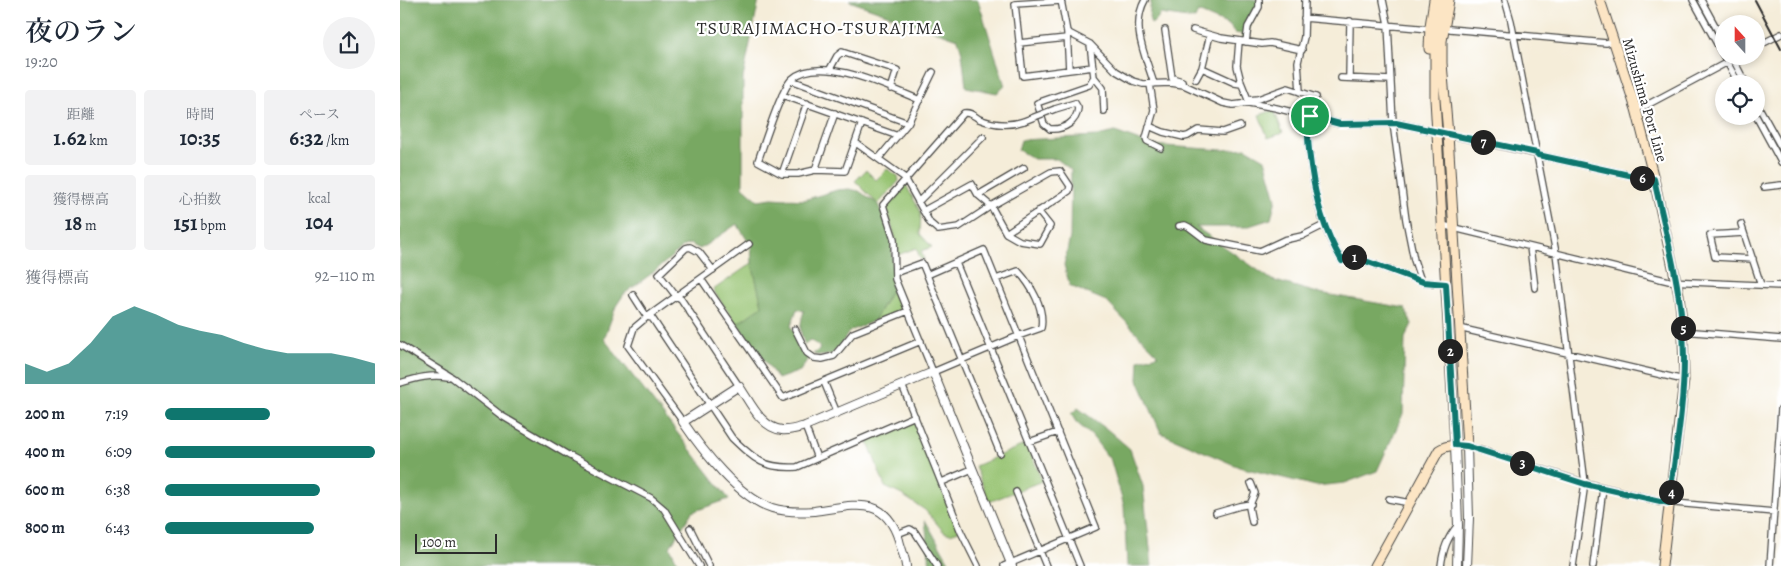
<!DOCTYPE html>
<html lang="ja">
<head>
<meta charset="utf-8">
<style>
	:root { --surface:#fff; --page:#f2f2f3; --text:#1f2937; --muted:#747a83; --accent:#0f766e }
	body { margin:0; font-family:Alegreya,"Noto Serif JP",serif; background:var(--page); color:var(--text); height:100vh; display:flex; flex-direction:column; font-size:19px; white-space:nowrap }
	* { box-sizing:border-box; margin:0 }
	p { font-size:16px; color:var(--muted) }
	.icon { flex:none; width:28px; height:28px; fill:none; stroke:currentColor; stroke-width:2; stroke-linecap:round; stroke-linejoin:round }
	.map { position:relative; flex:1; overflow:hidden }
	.details { display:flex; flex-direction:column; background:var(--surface); width:400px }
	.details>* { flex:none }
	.needle { width:32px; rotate:339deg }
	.buttons { position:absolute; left:1315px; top:15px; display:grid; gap:10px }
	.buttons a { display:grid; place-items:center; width:50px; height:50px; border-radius:50%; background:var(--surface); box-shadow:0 2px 8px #0003; font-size:25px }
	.scale { position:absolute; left:15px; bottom:12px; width:82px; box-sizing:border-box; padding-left:5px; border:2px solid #2b2b2b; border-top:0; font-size:14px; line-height:18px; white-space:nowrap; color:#2b2b2b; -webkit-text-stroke:4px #fff; paint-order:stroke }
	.pin { position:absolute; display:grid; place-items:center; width:42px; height:42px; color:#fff; margin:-21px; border:2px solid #fff; border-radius:50%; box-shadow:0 1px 5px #0007 }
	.km { position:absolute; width:25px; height:25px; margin:-12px; border-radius:50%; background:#222; color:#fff; font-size:14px; line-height:25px; text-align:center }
	.round { display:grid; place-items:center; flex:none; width:52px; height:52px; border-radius:26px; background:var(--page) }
	.head { display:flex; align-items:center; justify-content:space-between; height:85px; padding:0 25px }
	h1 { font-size:28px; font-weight:600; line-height:38px }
	.stats { display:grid; grid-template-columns:repeat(3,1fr); gap:8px; height:85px; padding:5px 25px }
	.stats div { display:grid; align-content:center; border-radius:5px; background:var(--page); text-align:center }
	.stats b { font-size:21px; font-weight:600 }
	.stats small { font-size:14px; font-weight:400 }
	.stats p { font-size:14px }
	.chart { height:140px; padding:10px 25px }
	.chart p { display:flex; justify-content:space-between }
	.chart svg { width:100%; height:90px; margin-top:5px; fill:var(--accent); opacity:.7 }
	ul { padding:0 25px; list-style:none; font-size:16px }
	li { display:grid; grid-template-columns:80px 60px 1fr; align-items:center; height:38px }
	li i { height:12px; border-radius:6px; background:var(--accent) }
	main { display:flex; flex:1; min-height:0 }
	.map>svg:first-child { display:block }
</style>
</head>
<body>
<main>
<section class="details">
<div class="head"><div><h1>夜のラン</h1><p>19:20</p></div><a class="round"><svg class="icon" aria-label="share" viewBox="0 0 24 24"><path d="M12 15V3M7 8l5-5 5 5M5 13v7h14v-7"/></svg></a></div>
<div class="stats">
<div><p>距離</p><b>1.62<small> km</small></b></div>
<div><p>時間</p><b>10:35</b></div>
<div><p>ペース</p><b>6:32<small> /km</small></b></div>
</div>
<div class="stats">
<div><p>獲得標高</p><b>18<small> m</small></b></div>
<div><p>心拍数</p><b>151<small> bpm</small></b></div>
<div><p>kcal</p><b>104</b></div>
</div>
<div class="chart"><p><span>獲得標高</span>92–110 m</p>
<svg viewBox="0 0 160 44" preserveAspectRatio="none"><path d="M0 44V34L10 38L20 34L30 24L40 11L50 6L60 10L70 15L80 18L90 20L100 24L110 27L120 29L130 29L140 29L150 31L160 34V44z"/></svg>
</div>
<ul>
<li><b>200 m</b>7:19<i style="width:50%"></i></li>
<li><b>400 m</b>6:09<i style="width:100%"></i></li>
<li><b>600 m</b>6:38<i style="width:74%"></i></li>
<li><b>800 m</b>6:43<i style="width:71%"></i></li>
</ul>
</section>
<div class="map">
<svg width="1381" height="566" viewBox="0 0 1381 566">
	<rect width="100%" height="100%" fill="#fff"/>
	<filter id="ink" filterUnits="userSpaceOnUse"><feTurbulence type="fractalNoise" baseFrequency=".02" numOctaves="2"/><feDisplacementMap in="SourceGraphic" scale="10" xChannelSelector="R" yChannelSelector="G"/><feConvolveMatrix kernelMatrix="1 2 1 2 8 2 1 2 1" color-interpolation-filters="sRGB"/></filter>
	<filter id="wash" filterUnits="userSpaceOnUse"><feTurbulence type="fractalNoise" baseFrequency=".0096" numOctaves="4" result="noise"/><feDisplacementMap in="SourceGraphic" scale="20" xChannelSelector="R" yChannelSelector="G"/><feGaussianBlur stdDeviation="1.12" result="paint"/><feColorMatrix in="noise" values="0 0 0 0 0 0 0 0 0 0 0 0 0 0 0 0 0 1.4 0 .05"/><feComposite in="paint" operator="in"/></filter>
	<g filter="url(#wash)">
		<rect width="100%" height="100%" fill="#f5edd9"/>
		<path fill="#95c26f" stroke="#60764d" d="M 874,110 L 883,133 L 868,138 L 859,115 Z
			M 487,169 L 498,176 L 499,181 L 478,204 L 455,181 L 466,170 L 476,180 Z
			M 502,185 L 506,185 L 521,213 L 520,234 L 532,247 L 521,251 L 524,259 L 521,260 L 516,248 L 498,255 L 496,241 L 486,206 L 487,202 Z
			M 352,263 L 363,306 L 337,324 L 313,290 Z
			M 493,280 L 503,306 L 501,311 L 474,321 L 492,289 L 490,284 Z
			M 511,422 L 515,423 L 559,531 L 550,534 L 544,532 L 525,510 L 502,495 L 485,487 L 467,439 Z
			M 626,444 L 628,445 L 642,481 L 589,502 L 575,466 Z"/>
		<path fill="#78a862" stroke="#526a46" d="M 0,0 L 359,0 L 343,78 L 343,187 L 358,200 L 372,198 L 404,200 L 437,190 L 449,189 L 459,191 L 478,204 L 490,233 L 492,245 L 493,280 L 490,284 L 492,289 L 474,321 L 450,331 L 439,347 L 432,354 L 423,356 L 413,354 L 420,349 L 418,345 L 409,340 L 405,345 C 399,332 400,324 404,311 L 397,309 L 391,326 L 405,352 L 409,357 L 400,371 L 378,379 L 337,324 L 362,306 L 352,263 L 351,246 L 337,224 L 300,249 L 290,244 L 284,246 L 255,271 L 224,294 L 216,306 L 204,339 L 329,499 L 292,512 L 270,547 L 279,566 L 0,566 Z
			M 449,0 L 578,0 L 605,86 L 597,93 L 566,87 L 562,53 L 558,39 L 452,2 Z
			M 751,0 L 858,0 L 858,6 L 845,40 L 841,34 L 835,33 L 829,25 L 798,12 L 795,19 L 760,14 L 757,20 L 751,24 L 749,17 Z
			M 715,132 L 751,145 L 823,150 L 846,148 L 865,159 L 876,199 L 871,219 L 846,227 L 796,227 L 872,280 L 914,292 L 1005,308 L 1012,324 L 1005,338 L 1003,414 L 977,471 L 945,483 L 916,486 L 839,467 L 761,433 L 738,380 L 739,360 L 758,355 L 706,301 L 670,286 L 664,265 L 670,237 L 671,170 L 657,159 L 634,159 L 618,150 L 621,140 L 697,136 Z
			M 678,408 L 708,430 L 730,449 L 743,486 L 752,566 L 727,566 L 724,506 L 711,461 L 692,436 L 676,422 L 671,414 Z
			M 525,520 L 548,560 L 549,566 L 530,566 Z"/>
	</g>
	<g filter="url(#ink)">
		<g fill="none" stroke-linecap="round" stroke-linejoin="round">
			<g stroke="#494845" stroke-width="8">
				<path id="minor" d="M 661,0 L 667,32 L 669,70 L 623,76 L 615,4 L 661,1
					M 745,0 C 730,27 746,57 754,84
					M 983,0 L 988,24 L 993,123 L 1006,220 L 1014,260 L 1021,281
					M 1105,0 L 1111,21 L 1156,253 L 1185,483 L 1173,566
					M 1293,0 L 1339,84
					M 1301,0 L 1324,42
					M 904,18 L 1030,29
					M 1050,29 L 1206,43 L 1214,41
					M 765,30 L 772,78 L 782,81
					M 793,30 L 821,38 L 862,44 L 870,43 L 902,50
					M 667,32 L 690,44 L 716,71 L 733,81 L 743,84 L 771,83 L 784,85 L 823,103 L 833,105 L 849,103 L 876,108 L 940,124 L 997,123 L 1137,154
					M 839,41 L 837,66 L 841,82 L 849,102
					M 846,42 L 848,27 L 859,7 L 859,0
					M 619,43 L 667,38
					M 1356,47 L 1381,34
					M 1332,57 L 1346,84
					M 802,68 L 835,83 L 841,84
					M 430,69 L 437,56 L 442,52 L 497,70 L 491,89
					M 669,70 L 693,67
					M 694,77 L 703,88 L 704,111
					M 941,78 L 991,80
					M 949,78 L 950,21
					M 796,79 L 802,68 L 810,35
					M 391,80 L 508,123
					M 750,84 L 754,110 L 746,138 L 747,141 L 761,148
					M 900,92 L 898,62 L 904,37 L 905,0
					M 382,95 L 498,136
					M 848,100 L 858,99 L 888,88 L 916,97
					M 1356,102 L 1381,147
					M 655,109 L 675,103 L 678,108 C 677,122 664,130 650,129 L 644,124 L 637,103 L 689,85 L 694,77 L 690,44
					M 1236,109 L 1245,106 L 1339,56
					M 910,116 C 906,132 909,151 911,166 C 916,202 923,230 942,261 L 949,255 L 1023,282 L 1046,284
					M 1356,116 L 1381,162
					M 462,123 L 445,171 L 415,170 L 398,174 L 382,174 L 358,161 C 364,144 381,89 392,79 C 420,53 490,88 520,100
					M 749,126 L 763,132 L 784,137 L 788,136 L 798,130 L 823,132 L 840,126
					M 456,143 L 505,178 L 530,223 L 538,230 L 559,227 L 591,206 L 651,172 L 660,171 L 670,186 L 669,191 L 606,233
					M 1138,155 L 1247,179 L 1254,179
					M 479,158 L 508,123 L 533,72
					M 415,170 L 435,113
					M 382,174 L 407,103
					M 1364,187 L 1381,185
					M 578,195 L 624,168
					M 518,202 L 583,137
					M 523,211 L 572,184 L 578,195 L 591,206 L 606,233 L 620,241 L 640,244 L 650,226 L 638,211
					M 1341,224 L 1361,285
					M 1042,225 L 1269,281 L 1381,286
					M 779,226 L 785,225 L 789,227 L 806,240 L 860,251 L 884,240 L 902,236 L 924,225
					M 1344,233 L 1310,235 L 1315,257 L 1353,259
					M 1130,247 L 1135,288
					M 556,263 L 680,566
					M 313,270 L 299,252 L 290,247 L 286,248 L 259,274 L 276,296 L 281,299 L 339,386
					M 495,273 L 522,263 L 600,453
					M 527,275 L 584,250 L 696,527 L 604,566
					M 301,279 L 383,398 L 521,341
					M 596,279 L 618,271 C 631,285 645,308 641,328 L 618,336 L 533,372 L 495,279 L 494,239 L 483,205 L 564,113 C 571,112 574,116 579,119 C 594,125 609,126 624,121
					M 233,295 L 247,317 L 252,318 L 332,438 C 355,460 364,469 397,467 L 515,416
					M 1059,328 L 1284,380
					M 395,329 L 407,353 L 414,358 L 422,359 L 434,356 L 453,333 L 508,311
					M 1283,331 L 1381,339
					M 0,345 L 53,378 L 102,416 L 168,455 L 251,498 L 264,509 L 299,566
					M 424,382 L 437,413
					M 0,383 C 17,378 31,374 48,377
					M 502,385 L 561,532 L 578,566
					M 283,422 L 228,346 L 234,328 L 247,317 L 349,244
					M 405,426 L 417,458
					M 629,442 L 658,432
					M 1067,446 L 1185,483 L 1264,502 L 1374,512
					M 542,482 L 572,469
					M 851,483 L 855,493 L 849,507 L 852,522
					M 616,492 L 646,566
					M 989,499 L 1010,503
					M 816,513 L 840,506 L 851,504
					M 290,528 L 309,566
					M 497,534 L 510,529 L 515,532 L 537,566
					M 1041,566 C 1043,550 1047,538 1058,525
					M 1193,566 L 1203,488
					M 1370,566 L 1381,409"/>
			</g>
			<g stroke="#494845" stroke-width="10">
				<path id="tertiary" d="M 1055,445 L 1058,525 L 1057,566
					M 1067,446 L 1069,518 L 1067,566
					M 506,566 C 505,557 501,549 499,540 C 484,492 450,507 414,511 C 400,512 385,512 372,508 C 339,498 302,450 283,422 L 339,386 C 350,402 361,428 382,430 C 390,431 398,428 405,426 L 533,372 L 612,566"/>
			</g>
			<g stroke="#494845" stroke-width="11">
				<path id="secondary" d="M 1041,0 L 1035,41 L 1035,99 L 1055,445
					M 1200,0 L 1236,109 L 1254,179 L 1279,295 L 1283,331 L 1284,380 L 1262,566
					M 1029,49 L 1030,26 L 1034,0
					M 975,566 L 1039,450 C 1048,444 1056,445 1067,446 L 1048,135 L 1042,63 L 1042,41 L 1049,0"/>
			</g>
			<use href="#minor" stroke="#fff" stroke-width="5.5"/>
			<use href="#tertiary" stroke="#fff" stroke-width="8"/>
			<use href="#secondary" stroke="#fce5c4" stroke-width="9"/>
			<path stroke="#2b2b2b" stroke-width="2" d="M 1355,0 L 1381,49"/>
			<g stroke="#494845" stroke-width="8" stroke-linecap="butt">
				<path id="minor-bridge" d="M 624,121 L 655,109"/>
			</g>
			<use href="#minor-bridge" stroke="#fff" stroke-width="5.5"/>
		</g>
	</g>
	<g fill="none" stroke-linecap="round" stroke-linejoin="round" filter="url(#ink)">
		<g stroke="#fff" stroke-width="10">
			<path id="route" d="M 910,116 L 940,124 L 996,123 L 1137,153 L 1138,155 L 1247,179 L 1254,179 C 1267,238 1284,298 1284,359 C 1284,407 1275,455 1269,503 L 1185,484 L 1067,446 L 1055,445 L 1046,284 L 1023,282 L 949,255 L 942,261 C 924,231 916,201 911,166 C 909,151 906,132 910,116 Z"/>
		</g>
		<use href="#route" stroke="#0f766e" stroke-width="6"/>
	</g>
	<g text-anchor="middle" stroke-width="4.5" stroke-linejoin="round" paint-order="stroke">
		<g font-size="15" fill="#2b2b2b" stroke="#fff">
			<text transform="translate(1245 100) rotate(74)" y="5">Mizushima Port Line</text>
		</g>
		<g font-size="18" letter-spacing="1" fill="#2b2b2b" stroke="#fff">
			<text x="420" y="34">TSURAJIMACHO-TSURAJIMA</text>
		</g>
	</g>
</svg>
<div class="buttons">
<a><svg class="needle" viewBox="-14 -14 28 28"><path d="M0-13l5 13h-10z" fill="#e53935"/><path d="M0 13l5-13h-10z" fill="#747a83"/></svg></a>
<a><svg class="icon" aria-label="locate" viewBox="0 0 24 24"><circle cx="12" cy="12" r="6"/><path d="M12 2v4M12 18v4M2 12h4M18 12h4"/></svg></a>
</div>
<div class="scale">100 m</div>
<div class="pin" style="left:910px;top:116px;background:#1e9e55"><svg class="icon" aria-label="arrive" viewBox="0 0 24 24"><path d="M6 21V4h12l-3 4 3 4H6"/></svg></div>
<b class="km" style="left:954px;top:257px">1</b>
<b class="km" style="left:1050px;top:351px">2</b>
<b class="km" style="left:1122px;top:463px">3</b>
<b class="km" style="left:1271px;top:492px">4</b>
<b class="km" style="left:1283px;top:328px">5</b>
<b class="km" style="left:1242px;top:178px">6</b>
<b class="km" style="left:1083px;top:142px">7</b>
</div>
</main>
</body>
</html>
